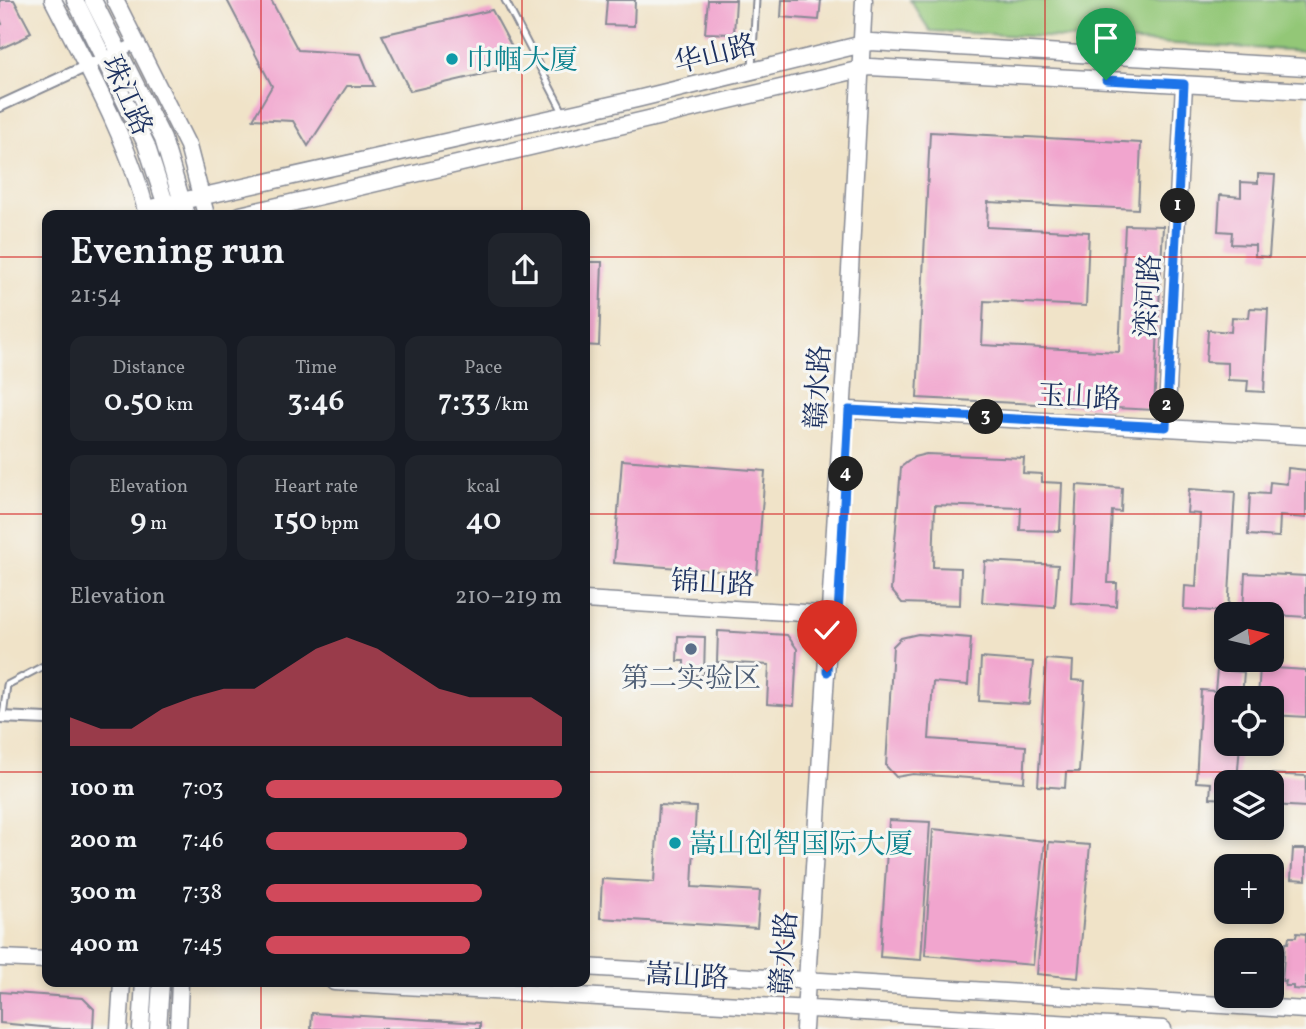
<!DOCTYPE html>
<html lang="en">
<head>
<meta charset="utf-8">
<style>
	:root { --surface:#171b24; --page:#20242c; --text:#f1f3f6; --muted:#9ea1a6; --accent:#d1495b }
	body { margin:0; font-family:Vollkorn,"Noto Serif SC",serif; background:var(--page); color:var(--text); height:100vh; display:flex; flex-direction:column; font-size:26px; white-space:nowrap }
	* { box-sizing:border-box; margin:0 }
	p { font-size:23px; color:var(--muted) }
	.icon { flex:none; width:38px; height:38px; fill:none; stroke:currentColor; stroke-width:2; stroke-linecap:round; stroke-linejoin:round }
	.map { position:relative; flex:1; overflow:hidden }
	.panel { position:absolute; left:42px; top:210px; width:548px; height:777px; display:flex; flex-direction:column; background:var(--surface); border-radius:14px; box-shadow:0 4px 10px #0003 }
	.panel>* { flex:none }
	.needle { width:46px; rotate:82deg }
	.buttons { position:absolute; left:1214px; top:602px; display:grid; gap:14px }
	.buttons a { display:grid; place-items:center; width:70px; height:70px; border-radius:14px; background:var(--surface); box-shadow:0 4px 10px #0003; font-size:35px }
	.pin { position:absolute; display:grid; place-items:center; width:60px; height:60px; color:#fff; margin:-72px -30px; border-radius:50% 50% 50% 0; rotate:-45deg; box-shadow:0 0 7px #0007 }
	.pin .icon { rotate:45deg }
	.km { position:absolute; width:35px; height:35px; margin:-18px; border-radius:50%; background:#222; color:#fff; font-size:19px; line-height:35px; text-align:center }
	.round { display:grid; place-items:center; flex:none; width:74px; height:74px; border-radius:14px; background:var(--page) }
	.headline { display:flex; align-items:center; justify-content:space-between; height:119px; padding:0 28px }
	h1 { font-size:38px; font-weight:600; line-height:52px }
	.metrics { display:grid; grid-template-columns:repeat(3,1fr); gap:10px; height:119px; padding:7px 28px }
	.metrics div { display:grid; align-content:center; border-radius:14px; background:var(--page); text-align:center }
	.metrics b { font-size:30px; font-weight:600 }
	.metrics small { font-size:19px; font-weight:400 }
	.metrics p { font-size:19px }
	.chart { height:196px; padding:14px 28px }
	.chart p { display:flex; justify-content:space-between }
	.chart svg { width:100%; height:126px; margin-top:7px; fill:var(--accent); opacity:.7 }
	ul { padding:0 28px; list-style:none; font-size:23px }
	li { display:grid; grid-template-columns:112px 84px 1fr; align-items:center; height:52px }
	li i { height:18px; border-radius:9px; background:var(--accent) }
	.map>svg:first-child { display:block }
</style>
</head>
<body>
<div class="map">
<svg width="1306" height="1029" viewBox="0 0 1306 1029">
	<rect width="100%" height="100%" fill="#f6f6f2"/>
	<filter id="ink" filterUnits="userSpaceOnUse"><feTurbulence type="fractalNoise" baseFrequency=".0143" numOctaves="2"/><feDisplacementMap in="SourceGraphic" scale="14" xChannelSelector="R" yChannelSelector="G"/><feConvolveMatrix kernelMatrix="1 2 1 2 8 2 1 2 1" color-interpolation-filters="sRGB"/></filter>
	<filter id="wash" filterUnits="userSpaceOnUse"><feTurbulence type="fractalNoise" baseFrequency=".00686" numOctaves="4" result="noise"/><feDisplacementMap in="SourceGraphic" scale="28" xChannelSelector="R" yChannelSelector="G"/><feGaussianBlur stdDeviation="1.57" result="paint"/><feColorMatrix in="noise" values="0 0 0 0 0 0 0 0 0 0 0 0 0 0 0 0 0 1.4 0 .05"/><feComposite in="paint" operator="in"/></filter>
	<g filter="url(#wash)">
		<rect width="100%" height="100%" fill="#f0e3c8"/>
		<path fill="#93c777" stroke="#577b6a" stroke-width="2" d="M 910,0 L 1306,0 L 1306,51 L 930,31 Z"/>
		<g id="blocks">
			<path fill="#f1a5ce" d="M 0,0 L 14,0 L 31,32 L 27,34 L 28,36 L 0,49 L 0,25 L 2,24 L 0,19 Z
				M 227,0 L 271,0 L 298,50 L 361,54 L 374,86 L 347,86 L 308,146 L 293,121 L 253,119 L 272,86 Z
				M 607,0 L 635,0 L 634,26 L 605,25 Z
				M 708,0 L 736,0 L 734,34 L 705,33 Z
				M 782,0 L 821,0 L 819,20 L 781,17 Z
				M 492,10 L 513,49 L 505,69 L 410,91 L 382,35 Z
				M 930,132 L 1141,143 L 1138,209 L 988,202 L 987,227 L 1089,232 L 1086,306 L 984,301 L 982,345 L 1119,352 L 1125,225 L 1163,226 L 1154,410 L 917,398 Z
				M 1258,174 L 1275,175 L 1269,257 L 1255,256 L 1255,245 L 1231,244 L 1232,232 L 1218,231 L 1220,195 L 1241,197 L 1241,182 L 1258,183 Z
				M 584,262 L 602,262 L 599,346 L 584,345 Z
				M 1250,308 L 1268,309 L 1264,392 L 1247,391 L 1248,381 L 1228,380 L 1228,363 L 1206,362 L 1208,330 L 1231,332 L 1232,317 L 1249,318 Z
				M 926,454 L 1024,458 L 1023,473 L 1042,474 L 1042,482 L 1062,483 L 1060,531 L 1020,530 L 1021,508 L 935,505 L 933,567 L 961,568 L 960,605 L 902,603 L 891,590 L 901,467 L 914,457 Z
				M 622,460 L 765,471 L 757,574 L 614,563 Z
				M 1288,468 L 1306,470 L 1306,518 L 1280,516 L 1279,537 L 1248,535 L 1250,493 L 1269,494 L 1270,482 L 1287,484 Z
				M 1077,485 L 1122,488 L 1121,512 L 1112,511 L 1108,583 L 1117,583 L 1116,606 L 1071,603 Z
				M 1189,489 L 1235,492 L 1228,612 L 1184,609 L 1185,586 L 1196,587 L 1200,514 L 1187,513 Z
				M 985,561 L 1058,565 L 1055,607 L 982,602 Z
				M 1245,573 L 1306,576 L 1306,617 L 1243,613 Z
				M 718,631 L 787,635 L 797,649 L 794,706 L 767,704 L 769,665 L 717,662 Z
				M 918,634 L 971,638 L 968,685 L 933,682 L 929,739 L 1026,746 L 1024,782 L 913,774 L 896,777 L 886,766 L 893,646 L 901,638 Z
				M 678,636 L 705,637 L 704,675 L 684,675 L 684,661 L 677,661 Z
				M 981,658 L 1033,662 L 1029,704 L 979,701 Z
				M 1046,659 L 1073,661 L 1072,680 L 1085,681 L 1079,772 L 1066,772 L 1065,788 L 1038,786 Z
				M 1260,667 L 1306,670 L 1306,717 L 1272,715 L 1272,698 L 1258,698 Z
				M 1217,670 L 1244,672 L 1242,698 L 1227,698 L 1227,744 L 1240,744 L 1237,782 L 1227,782 L 1227,799 L 1210,798 L 1211,783 L 1196,782 L 1201,690 L 1215,691 Z
				M 1269,774 L 1306,776 L 1306,807 L 1272,805 L 1272,782 L 1268,782 Z
				M 659,805 L 696,807 L 692,887 L 760,891 L 757,928 L 600,918 L 602,879 L 654,882 Z
				M 889,820 L 930,822 L 921,960 L 880,957 Z
				M 933,829 L 1045,841 L 1033,965 L 925,955 Z
				M 1049,842 L 1090,845 L 1078,978 L 1037,974 Z
				M 1293,849 L 1306,849 L 1306,880 L 1291,879 Z
				M 1297,933 L 1306,934 L 1306,990 L 1293,989 L 1293,986 L 1285,986 L 1286,981 L 1282,981 L 1285,943 L 1288,943 L 1289,937 L 1296,937 Z
				M 0,992 L 83,998 L 94,1009 L 93,1029 L 63,1029 L 0,1023 Z
				M 312,1013 L 480,1023 L 480,1029 L 311,1029 Z"/>
		</g>
	</g>
	<g filter="url(#ink)">
		<use href="#blocks" fill-opacity="0" stroke="#868993" stroke-width="2"/>
		<g fill="none" stroke-linecap="round" stroke-linejoin="round">
			<g stroke="#868993" stroke-width="9">
				<path id="lane" d="M 505,0 L 563,112
					M 752,68 L 756,0
					M 3,716 L 7,685 L 47,664"/>
			</g>
			<g stroke="#868993" stroke-width="14">
				<path id="street" d="M 0,106 L 137,43
					M 0,717 L 47,719"/>
			</g>
			<g stroke="#868993" stroke-width="19">
				<path id="secondary" d="M 53,0 C 86,65 131,145 147,215
					M 75,0 L 146,144 L 169,215
					M 93,0 L 163,139 L 186,215
					M 115,0 L 188,146 L 206,215
					M 146,209 L 637,99 L 871,42 L 1306,67
					M 240,215 L 870,67 L 1306,91
					M 849,410 L 1306,436
					M 1166,427 L 1184,84
					M 584,600 L 837,615
					M 0,958 L 47,960
					M 584,967 L 1306,1010
					M 334,982 L 1163,1029
					M 119,1029 L 122,982
					M 141,1029 L 144,982
					M 158,1029 L 161,982
					M 178,1029 L 180,982
					M 804,1029 L 845,367 L 864,0"/>
			</g>
			<use href="#lane" stroke="#fff" stroke-width="5"/>
			<use href="#street" stroke="#fff" stroke-width="10"/>
			<use href="#secondary" stroke="#fff" stroke-width="16"/>
		</g>
	</g>
	<g fill="none" stroke-linecap="round" stroke-linejoin="round" filter="url(#ink)">
		<g stroke="#fff" stroke-width="14">
			<path id="route" d="M 827,672 L 829,615 L 838,615 L 849,410 L 1166,427 L 1184,84 L 1106,80"/>
		</g>
		<use href="#route" stroke="#1a73e8" stroke-width="9"/>
	</g>
	<path fill="none" stroke="#d62828" stroke-width="2" stroke-opacity="0.55" d="M 261,0 L 261,215M 522,0 L 522,215M 784,0 L 784,1029M 1045,0 L 1045,1029M 0,257 L 47,257M 584,257 L 1306,257M 0,514 L 47,514M 584,514 L 1306,514M 0,772 L 47,772M 584,772 L 1306,772M 261,982 L 261,1029M 522,982 L 522,1029"/>
	<g fill="#0f9aa8" stroke="#f6f6f2" stroke-width="2.5">
		<circle cx="452" cy="59" r="7"/>
		<circle cx="675" cy="843" r="7"/>
	</g>
	<circle fill="#5c6f8a" stroke="#f6f6f2" stroke-width="2.5" cx="691" cy="649" r="7"/>
	<g text-anchor="middle" stroke-width="6" stroke-linejoin="round" paint-order="stroke">
		<g font-size="28" fill="#1b2f5e" stroke="#f6f6f2">
			<text transform="translate(715 53) rotate(-14)" y="10">华山路</text>
			<text transform="translate(128 95) rotate(66)" y="10">珠江路</text>
			<text transform="translate(1147 296) rotate(-87)" y="10">滦河路</text>
			<text transform="translate(817 387) rotate(-87)" y="10">赣水路</text>
			<text transform="translate(1079 396) rotate(3)" y="10">玉山路</text>
			<text transform="translate(713 582) rotate(3)" y="10">锦山路</text>
			<text transform="translate(783 953) rotate(-86)" y="10">赣水路</text>
			<text transform="translate(687 975) rotate(3)" y="10">嵩山路</text>
		</g>
		<g font-size="28" fill="#0d838f" stroke="#f6f6f2" text-anchor="start">
			<text x="466" y="69">巾帼大厦</text>
			<text x="689" y="853">嵩山创智国际大厦</text>
		</g>
		<g font-size="28" fill="#4e5e75" stroke="#f6f6f2">
			<text x="691" y="687">第二实验区</text>
		</g>
	</g>
</svg>
<div class="buttons">
<a><svg class="needle" viewBox="-14 -14 28 28"><path d="M0-13l5 13h-10z" fill="#e53935"/><path d="M0 13l5-13h-10z" fill="#9ea1a6"/></svg></a>
<a><svg class="icon" aria-label="locate" viewBox="0 0 24 24"><circle cx="12" cy="12" r="6"/><path d="M12 2v4M12 18v4M2 12h4M18 12h4"/></svg></a>
<a><svg class="icon" aria-label="layers" viewBox="0 0 24 24"><path d="M12 4l9 5-9 5-9-5zM3 14l9 5 9-5"/></svg></a>
<a>+</a>
<a>−</a>
</div>
<div class="pin" style="left:1106px;top:80px;background:#1e9e55"><svg class="icon" aria-label="arrive" viewBox="0 0 24 24"><path d="M6 21V4h12l-3 4 3 4H6"/></svg></div>
<div class="pin" style="left:827px;top:672px;background:#d93025"><svg class="icon" aria-label="check" viewBox="0 0 24 24"><path d="M5 12l5 5 9-10"/></svg></div>
<b class="km" style="left:1178px;top:206px">1</b>
<b class="km" style="left:1167px;top:406px">2</b>
<b class="km" style="left:986px;top:417px">3</b>
<b class="km" style="left:846px;top:474px">4</b>
<section class="panel">
<div class="headline"><div><h1>Evening run</h1><p>21:54</p></div><a class="round"><svg class="icon" aria-label="share" viewBox="0 0 24 24"><path d="M12 15V3M7 8l5-5 5 5M5 13v7h14v-7"/></svg></a></div>
<div class="metrics">
<div><p>Distance</p><b>0.50<small> km</small></b></div>
<div><p>Time</p><b>3:46</b></div>
<div><p>Pace</p><b>7:33<small> /km</small></b></div>
</div>
<div class="metrics">
<div><p>Elevation</p><b>9<small> m</small></b></div>
<div><p>Heart rate</p><b>150<small> bpm</small></b></div>
<div><p>kcal</p><b>40</b></div>
</div>
<div class="chart"><p><span>Elevation</span>210–219 m</p>
<svg viewBox="0 0 160 44" preserveAspectRatio="none"><path d="M0 44V34L10 38L20 38L30 31L40 27L50 24L60 24L70 17L80 10L90 6L100 10L110 17L120 24L130 27L140 27L150 27L160 34V44z"/></svg>
</div>
<ul>
<li><b>100 m</b>7:03<i style="width:100%"></i></li>
<li><b>200 m</b>7:46<i style="width:68%"></i></li>
<li><b>300 m</b>7:38<i style="width:73%"></i></li>
<li><b>400 m</b>7:45<i style="width:69%"></i></li>
</ul>
</section>
</div>
</body>
</html>
